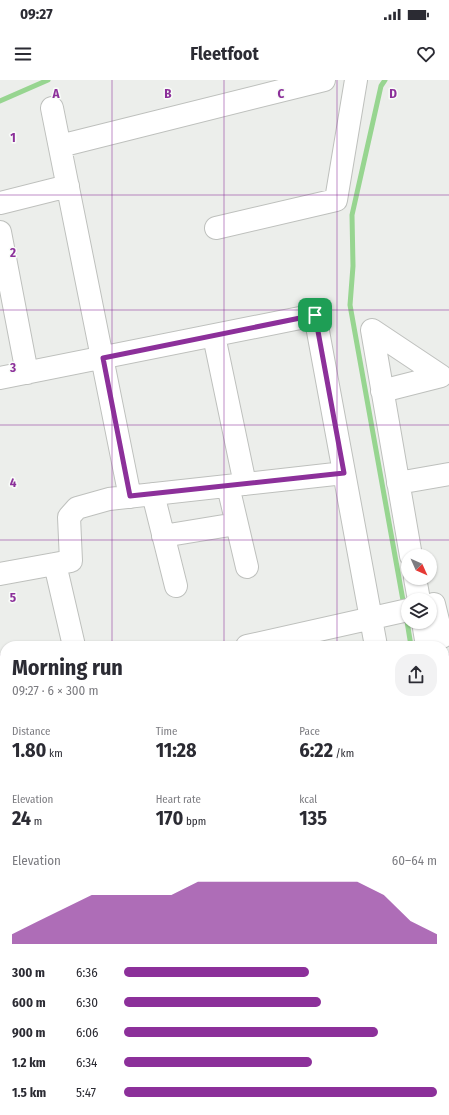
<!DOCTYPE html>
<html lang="en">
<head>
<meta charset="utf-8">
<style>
	:root { --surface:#fff; --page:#f2f2f3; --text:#2b2b33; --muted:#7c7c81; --accent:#8c309a }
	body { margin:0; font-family:"Fira Sans Condensed",sans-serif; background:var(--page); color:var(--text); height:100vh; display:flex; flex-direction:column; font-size:15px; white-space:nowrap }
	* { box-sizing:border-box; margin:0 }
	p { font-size:13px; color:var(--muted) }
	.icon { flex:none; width:22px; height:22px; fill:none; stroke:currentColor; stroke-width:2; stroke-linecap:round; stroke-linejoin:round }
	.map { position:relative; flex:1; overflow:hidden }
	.panel { position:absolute; left:0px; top:561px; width:449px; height:474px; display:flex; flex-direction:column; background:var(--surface); border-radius:16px 16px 0 0; box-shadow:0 1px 3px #0004 }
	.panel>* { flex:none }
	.needle { width:26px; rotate:135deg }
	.buttons { position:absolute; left:401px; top:469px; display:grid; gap:8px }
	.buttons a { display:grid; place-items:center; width:36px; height:36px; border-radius:50%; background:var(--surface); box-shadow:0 1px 3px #0004; font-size:20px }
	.pin { position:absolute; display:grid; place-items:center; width:34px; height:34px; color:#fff; margin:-17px; border-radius:8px; box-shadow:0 2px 6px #0006 }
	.round { display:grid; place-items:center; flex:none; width:42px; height:42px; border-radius:16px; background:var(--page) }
	.headline { display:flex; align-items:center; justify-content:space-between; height:68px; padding:0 12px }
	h1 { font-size:22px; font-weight:700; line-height:30px }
	.stats { display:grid; grid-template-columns:repeat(3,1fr); gap:6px; height:68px; padding:4px 12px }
	.stats div { display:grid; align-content:center }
	.stats b { font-size:20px; font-weight:700 }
	.stats small { font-size:11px; font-weight:400 }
	.stats p { font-size:11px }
	.chart { height:112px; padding:8px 12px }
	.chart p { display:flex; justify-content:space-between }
	.chart svg { width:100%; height:72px; margin-top:4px; fill:var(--accent); opacity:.7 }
	ul { padding:0 12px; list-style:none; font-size:13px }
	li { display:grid; grid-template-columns:64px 48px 1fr; align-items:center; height:30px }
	li i { height:10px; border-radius:5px; background:var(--accent) }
	.status { display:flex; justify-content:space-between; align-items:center; height:28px; padding:0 20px; background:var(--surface); direction:ltr }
	.status svg { height:11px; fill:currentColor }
	header { display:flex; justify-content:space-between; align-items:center; height:52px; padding:0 12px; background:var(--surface); font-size:18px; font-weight:700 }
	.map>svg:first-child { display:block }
</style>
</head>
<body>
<div class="status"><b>09:27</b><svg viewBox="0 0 49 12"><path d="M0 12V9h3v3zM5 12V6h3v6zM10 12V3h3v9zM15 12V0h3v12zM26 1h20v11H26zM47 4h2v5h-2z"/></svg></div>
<header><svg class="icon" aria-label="menu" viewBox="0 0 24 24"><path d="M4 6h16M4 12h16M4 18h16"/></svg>Fleetfoot<svg class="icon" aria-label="heart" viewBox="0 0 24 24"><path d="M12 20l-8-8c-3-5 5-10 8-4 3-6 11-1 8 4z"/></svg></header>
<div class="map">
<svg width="449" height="1035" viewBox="0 0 449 1035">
	<rect width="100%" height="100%" fill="#eceeeb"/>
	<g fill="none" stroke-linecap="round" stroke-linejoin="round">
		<path stroke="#97d590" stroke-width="5" d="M 385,0 L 381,6 L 352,135 L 353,186 L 350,225 L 404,526
			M 0,21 L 48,0
			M 406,535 L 411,566
			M 444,753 L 449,782"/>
		<g stroke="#bec0bd" stroke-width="24">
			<path id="minor" d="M 52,28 L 130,417
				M 60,66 L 324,0
				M 0,123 L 68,106
				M 216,148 L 336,120 L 356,0
				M 0,152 L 27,293
				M 214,256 L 245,404
				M 0,298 L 315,235 L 376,566
				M 382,311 L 441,296 L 372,250 L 411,476
				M 398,403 L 449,394
				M 228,406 L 247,487
				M 153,414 L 176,506
				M 163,456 L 236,444
				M 55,484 L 74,566
				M 0,494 L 71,481 L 69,437 L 77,428 L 109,419 L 344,393
				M 415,498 L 419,520
				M 434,524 L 442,557
				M 423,542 L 427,566
				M 247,566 L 408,530
				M 444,603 L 449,625
				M 0,621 L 5,620
				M 444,667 L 449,696
				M 0,762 L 5,785
				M 0,838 L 5,837
				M 444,951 L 449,979
				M 104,1030 L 105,1035
				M 185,1030 L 185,1035
				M 286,1030 L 286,1035
				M 3,1035 L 2,1031 L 8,1030"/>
		</g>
		<use href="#minor" stroke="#fff" stroke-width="22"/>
	</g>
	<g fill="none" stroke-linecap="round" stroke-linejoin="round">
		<g stroke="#fff" stroke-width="8">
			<path id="route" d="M 315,235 L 344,393 L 130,416 L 103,278 Z"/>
		</g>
		<use href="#route" stroke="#8c309a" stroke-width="5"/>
	</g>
	<path fill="none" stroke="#8c309a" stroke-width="1" stroke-opacity="0.55" d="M 112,0 L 112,566M 224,0 L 224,566M 337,0 L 337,566M 0,115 L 449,115M 0,230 L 449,230M 0,345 L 449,345M 0,460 L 449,460M 0,575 L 5,575M 444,575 L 449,575M 0,690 L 5,690M 444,690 L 449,690M 0,805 L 5,805M 444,805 L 449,805M 0,920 L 5,920M 444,920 L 449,920M 112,1030 L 112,1035M 224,1030 L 224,1035M 337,1030 L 337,1035"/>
	<g font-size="13" text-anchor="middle" font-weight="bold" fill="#8c309a" stroke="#f9fcf9" stroke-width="3" stroke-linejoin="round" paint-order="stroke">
		<text x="56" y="18">A</text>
		<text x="168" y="18">B</text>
		<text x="281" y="18">C</text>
		<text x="393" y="18">D</text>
		<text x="13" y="62">1</text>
		<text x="13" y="177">2</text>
		<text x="13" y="292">3</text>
		<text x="13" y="407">4</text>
		<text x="13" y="522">5</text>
	</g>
</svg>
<div class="buttons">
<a><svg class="needle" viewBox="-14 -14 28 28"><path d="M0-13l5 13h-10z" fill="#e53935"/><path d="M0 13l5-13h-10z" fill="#7c7c81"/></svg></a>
<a><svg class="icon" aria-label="layers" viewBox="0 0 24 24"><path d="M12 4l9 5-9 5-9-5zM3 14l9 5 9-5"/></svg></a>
</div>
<div class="pin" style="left:315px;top:235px;background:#1e9e55"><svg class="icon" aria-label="arrive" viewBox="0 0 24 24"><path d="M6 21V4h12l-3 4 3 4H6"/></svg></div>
<section class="panel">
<div class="headline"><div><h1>Morning run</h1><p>09:27 · 6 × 300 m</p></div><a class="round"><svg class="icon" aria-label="share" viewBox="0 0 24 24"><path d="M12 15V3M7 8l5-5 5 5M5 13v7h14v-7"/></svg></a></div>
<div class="stats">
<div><p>Distance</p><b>1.80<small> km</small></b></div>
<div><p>Time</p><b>11:28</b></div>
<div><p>Pace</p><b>6:22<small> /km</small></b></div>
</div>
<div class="stats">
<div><p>Elevation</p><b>24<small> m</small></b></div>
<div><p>Heart rate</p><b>170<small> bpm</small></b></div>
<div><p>kcal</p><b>135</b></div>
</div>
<div class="chart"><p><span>Elevation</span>60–64 m</p>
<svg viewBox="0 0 160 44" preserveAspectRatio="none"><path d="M0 44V38L10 30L20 22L30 14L40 14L50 14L60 14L70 6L80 6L90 6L100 6L110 6L120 6L130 6L140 14L150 30L160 38V44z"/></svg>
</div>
<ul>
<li><b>300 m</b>6:36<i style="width:59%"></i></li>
<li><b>600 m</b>6:30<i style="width:63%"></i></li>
<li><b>900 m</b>6:06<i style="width:81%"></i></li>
<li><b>1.2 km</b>6:34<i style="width:60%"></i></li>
<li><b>1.5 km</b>5:47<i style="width:100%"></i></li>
</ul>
</section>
</div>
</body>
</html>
